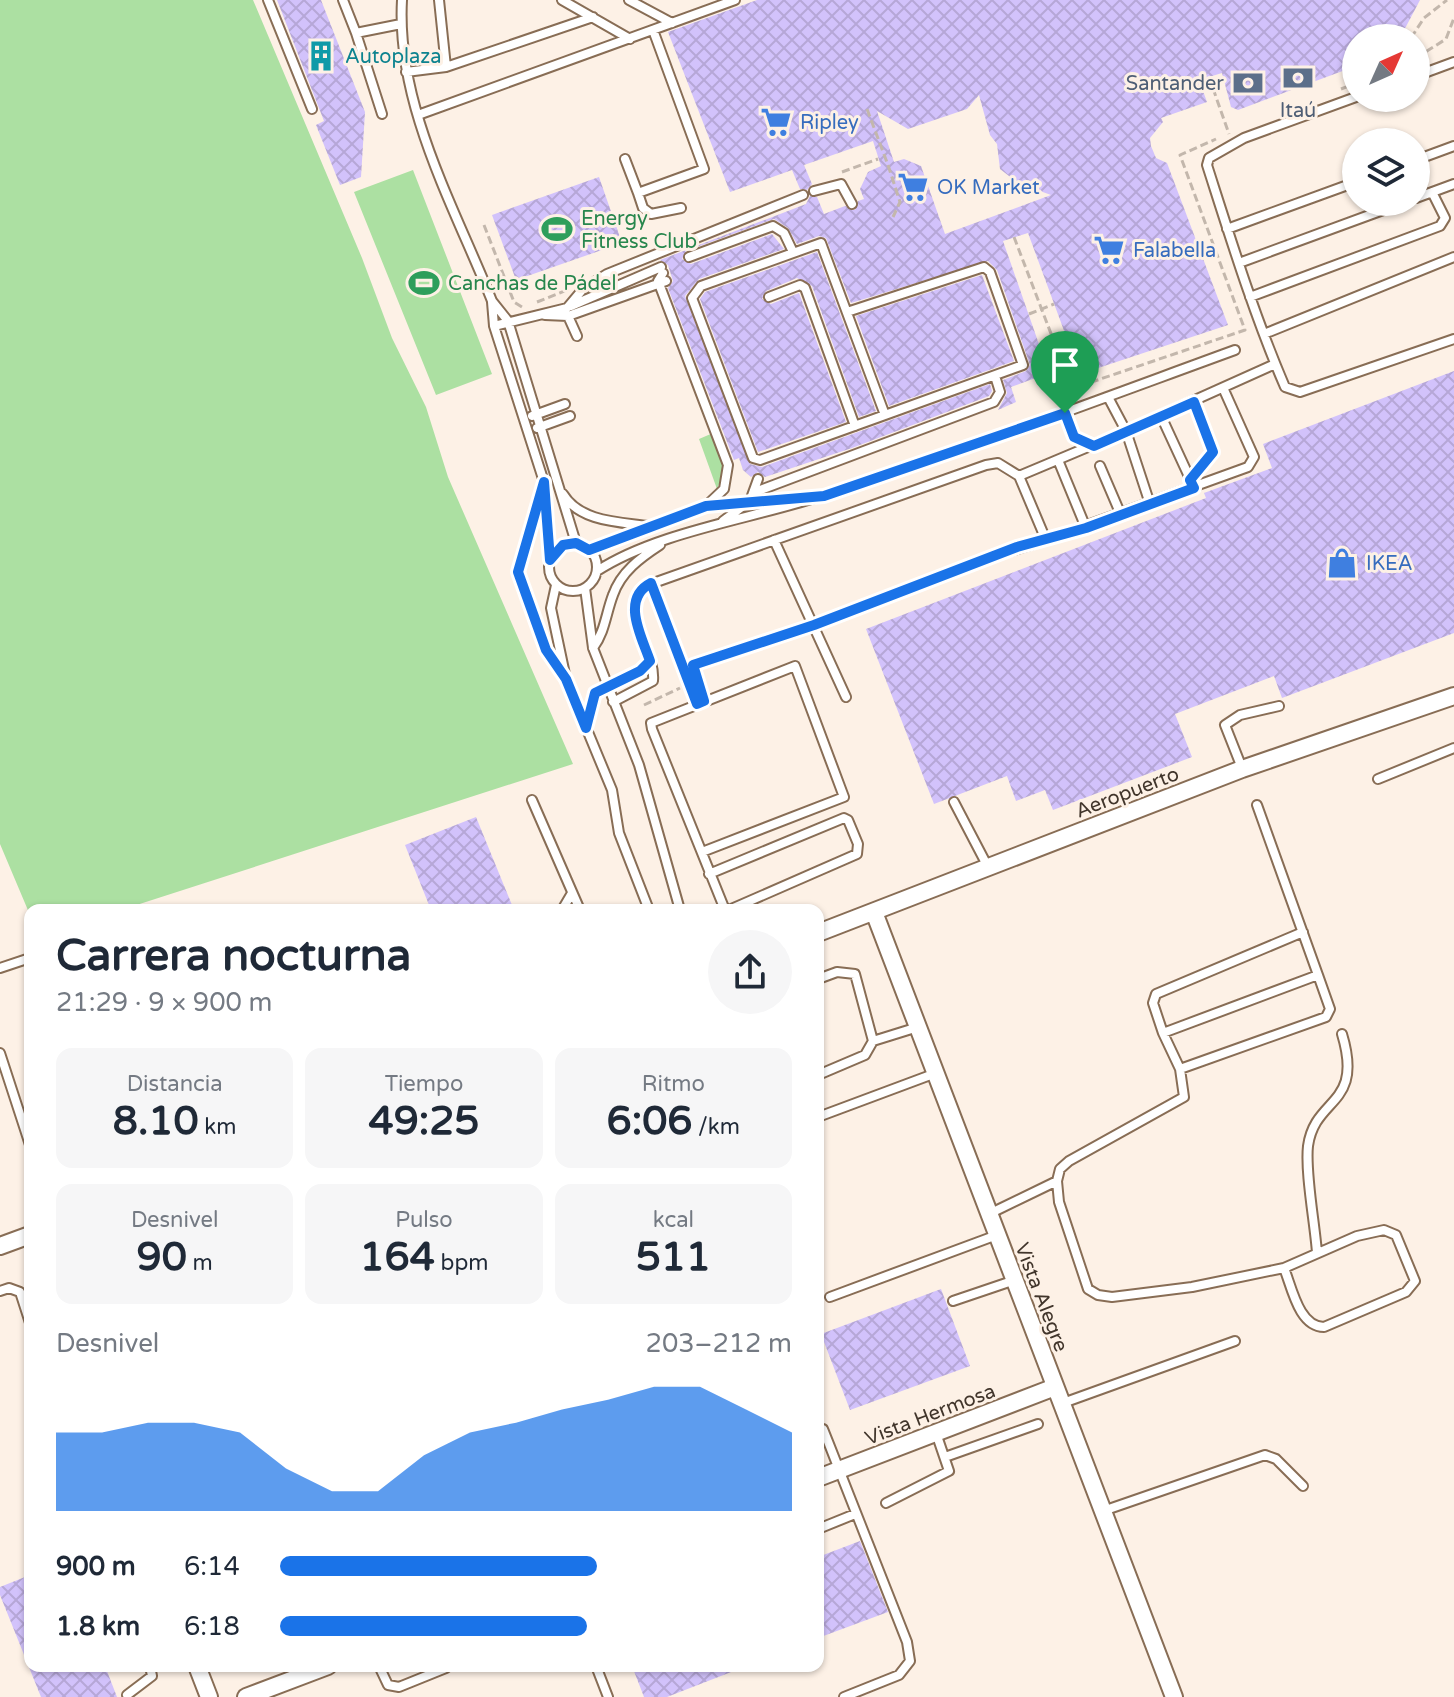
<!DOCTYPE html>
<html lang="es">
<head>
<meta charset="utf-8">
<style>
	:root { --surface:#fff; --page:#f6f6f7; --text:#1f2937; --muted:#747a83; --accent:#1a73e8 }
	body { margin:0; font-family:"Varela Round",sans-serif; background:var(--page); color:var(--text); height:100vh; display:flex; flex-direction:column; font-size:30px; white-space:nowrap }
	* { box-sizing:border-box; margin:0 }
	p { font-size:26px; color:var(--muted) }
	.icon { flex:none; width:44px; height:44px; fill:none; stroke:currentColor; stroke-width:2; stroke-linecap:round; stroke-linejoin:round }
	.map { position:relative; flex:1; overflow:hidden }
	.details { position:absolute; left:24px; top:904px; width:800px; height:768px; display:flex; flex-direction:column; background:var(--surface); border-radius:16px; box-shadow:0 2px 6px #0004 }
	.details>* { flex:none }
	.needle { width:52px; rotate:45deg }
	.tools { position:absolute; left:1342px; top:24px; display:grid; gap:16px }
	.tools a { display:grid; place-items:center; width:88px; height:88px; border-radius:50%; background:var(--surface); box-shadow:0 2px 6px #0004; font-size:40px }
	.pin { position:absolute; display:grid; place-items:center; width:68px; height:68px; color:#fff; margin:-82px -34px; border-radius:50% 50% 50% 0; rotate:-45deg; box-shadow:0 0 8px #0007 }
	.pin .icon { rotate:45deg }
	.round { display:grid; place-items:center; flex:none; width:84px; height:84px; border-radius:42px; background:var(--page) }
	.summary { display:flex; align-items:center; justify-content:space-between; height:136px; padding:0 32px }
	h1 { font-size:44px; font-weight:700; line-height:60px }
	.figures { display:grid; grid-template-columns:repeat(3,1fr); gap:12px; height:136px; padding:8px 32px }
	.figures div { display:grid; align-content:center; border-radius:16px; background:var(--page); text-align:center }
	.figures b { font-size:40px; font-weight:700 }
	.figures small { font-size:22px; font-weight:400 }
	.figures p { font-size:22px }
	.chart { height:224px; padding:16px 32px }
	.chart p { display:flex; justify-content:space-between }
	.chart svg { width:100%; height:144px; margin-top:8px; fill:var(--accent); opacity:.7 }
	ul { padding:0 32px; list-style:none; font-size:26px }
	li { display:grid; grid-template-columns:128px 96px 1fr; align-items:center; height:60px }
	li i { height:20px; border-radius:10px; background:var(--accent) }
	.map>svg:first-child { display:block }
</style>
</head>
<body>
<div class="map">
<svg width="1454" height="1697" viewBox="0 0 1454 1697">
	<defs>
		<pattern id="building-cross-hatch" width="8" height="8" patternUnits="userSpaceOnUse" patternTransform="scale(2)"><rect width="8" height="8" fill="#d2c2fb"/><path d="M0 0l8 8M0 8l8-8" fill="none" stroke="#b6a7d7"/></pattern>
	</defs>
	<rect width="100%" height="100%" fill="#fdf1e6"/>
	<path fill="#ace0a2" d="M 0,0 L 253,0 L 362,258 L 392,338 L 426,407 L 448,477 L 573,764 L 121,910 L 30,910 L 30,915 L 0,844 Z
		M 413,170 L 492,374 L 436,395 L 354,192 Z
		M 713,433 L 725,469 L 717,489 L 699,439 Z"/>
	<path fill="url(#building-cross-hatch)" fill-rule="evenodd" d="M 277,0 L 321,0 L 365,112 L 361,177 L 340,185 L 316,125 L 324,121 Z
		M 757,0 L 1420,0 L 1400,38 L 1356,38 L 1356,66 L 1238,110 L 1231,107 L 1222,73 L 1199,80 L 1207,102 L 1161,118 L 1163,122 L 1150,138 L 1151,146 L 1156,158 L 1167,163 L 1228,325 L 1080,374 L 1028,233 L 1003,241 L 1049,373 L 1011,387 L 1016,402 L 998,410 L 1007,393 L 1003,380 L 1026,371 L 1030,365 L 997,270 L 988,261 L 851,303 L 826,238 L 819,236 L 797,244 L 788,228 L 774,219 L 686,251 L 682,259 L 691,264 L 772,234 L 784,249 L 699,279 L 685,296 L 750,464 L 762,467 L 990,384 L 992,391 L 989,396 L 852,448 L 765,477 L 758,472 L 751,477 L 743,470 L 739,458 L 734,460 L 668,288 L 673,281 L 668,265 L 660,260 L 806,204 L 810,196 L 817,197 L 824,214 L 845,206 L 855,210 L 858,201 L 864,199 L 860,189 L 868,172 L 881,166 L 873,141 L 804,165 L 812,184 L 807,190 L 800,189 L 792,170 L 730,192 L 668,32 ZM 979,95 L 990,135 L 997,144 L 1000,169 L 1018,183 L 1051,195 L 945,234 L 921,166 L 904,159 L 894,162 L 877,111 L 908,129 L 967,109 Z
		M 599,177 L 622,243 L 516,280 L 492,215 Z
		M 817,252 L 876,411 L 859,417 L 812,286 L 797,278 L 766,291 L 762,299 L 771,304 L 799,293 L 846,422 L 758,452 L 700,299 L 705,292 Z
		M 982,275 L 1014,361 L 889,406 L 856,316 Z
		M 1454,371 L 1454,633 L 1282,698 L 1274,676 L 1175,714 L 1192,757 L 1053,810 L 1045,790 L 1016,801 L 1007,776 L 934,804 L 866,629 L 1206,498 L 1204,493 L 1272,468 L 1263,444 Z
		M 476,817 L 514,910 L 431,910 L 405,845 Z
		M 941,1289 L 970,1366 L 850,1410 L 821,1334 Z
		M 860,1541 L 888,1612 L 818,1638 L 818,1557 Z
		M 30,1575 L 30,1666 L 105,1666 L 117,1697 L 41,1697 L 0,1595 L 0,1587 Z
		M 632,1666 L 744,1666 L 744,1667 L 667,1697 L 644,1697 Z"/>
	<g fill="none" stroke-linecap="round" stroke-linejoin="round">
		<g stroke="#886d55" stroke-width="12">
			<path id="service" d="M 268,0 L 312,109
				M 343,0 L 356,33 L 401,24
				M 402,0 C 396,105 454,206 492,301 L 508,321 L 576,543
				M 439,0 L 446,67
				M 562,0 L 630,39
				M 629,0 L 672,23
				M 356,33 L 382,114
				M 406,72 L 446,67 L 593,17
				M 1416,76 L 1454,62
				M 1356,97 L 1244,138 L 1209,158 L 1207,165 C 1231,240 1254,315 1285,387 L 1300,392 L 1454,339
				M 418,115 L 735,0
				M 625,159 L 638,193 L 704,169 L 653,30
				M 1416,160 L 1454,146
				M 814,191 L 841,184 L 852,204
				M 638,193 L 643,208 L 651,214 L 681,208
				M 1416,198 L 1454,184
				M 1227,229 L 1356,182
				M 689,257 L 773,226 L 784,233 L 793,252
				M 1239,263 L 1405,202
				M 663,273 L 658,281 L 728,465 L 724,489 L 706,506
				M 769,297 L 800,285 L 805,288 L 855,426
				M 1250,297 L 1440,226 L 1445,218 L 1432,192
				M 492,302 L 494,326 L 544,482 L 550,560
				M 571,306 L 661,267
				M 847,312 L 984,267 L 990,272 L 1023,365 L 885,415 L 821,243 L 701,286 L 692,298 L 753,458 L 760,460 L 885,415
				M 545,315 L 568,316 L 666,281
				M 568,316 L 577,336
				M 494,326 L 567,308 L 583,289 L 607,274 L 803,195
				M 1264,334 L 1454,257
				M 1108,397 L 1126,431 L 1275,364
				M 532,416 L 565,404
				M 1161,416 L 1192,483
				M 537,428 L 570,416
				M 1058,460 L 1086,528
				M 1100,466 L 1121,515
				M 1190,480 L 1213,452 L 1194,402
				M 543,487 L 518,572 L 546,650 L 563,675
				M 755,492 L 994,402 L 1000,392 L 995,376
				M 563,494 C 580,522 619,522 648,526
				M 723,521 L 750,501 L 758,479
				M 774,540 L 846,697
				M 1046,540 L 1248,467 L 1254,457 L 1224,390
				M549 567a24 24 0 1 1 48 0a24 24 0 1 1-48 0Z
				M 589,550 L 706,506 L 807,497
				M 597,571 C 657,532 751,519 821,496 C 961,452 1098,400 1235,350
				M 651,583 L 697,704
				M 556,585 L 551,608 L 566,679 L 612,790 L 619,833 L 649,910
				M 585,588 L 593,648 L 639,765 L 680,910
				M 593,648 C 605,632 606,613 613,595 C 621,572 640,558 660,545
				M 693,665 L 704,701
				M 685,668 L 814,625 L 982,560 L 1046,540 L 1019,476 L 1126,431 L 1150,504
				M 613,702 L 653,681 C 656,648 618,615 645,586 L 986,465 L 998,463 L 1019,476
				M 586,726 L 595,693 L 640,671 L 650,661
				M 1242,768 L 1225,725 L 1240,715 L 1279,706
				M 1378,779 L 1454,748
				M 532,800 L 580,910
				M 954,802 L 988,867
				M 1257,805 L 1318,975
				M 702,852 L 844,797 L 795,666 L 651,723 L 652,729 L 725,910
				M 709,874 L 844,818 L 848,820 L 858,844 L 857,854 L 729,910
				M 562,910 L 572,893
				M 0,968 L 30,958
				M 818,979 L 837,972 L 855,974 L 873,1041 L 865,1055 L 818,1075
				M 1163,1033 L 1153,1003 L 1156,994 L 1303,932
				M 873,1041 L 918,1027
				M 0,1053 L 30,1145
				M 818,1117 L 936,1073
				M 1057,1181 L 1060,1169 L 1069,1161 L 1184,1097 L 1180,1069 L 1163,1033 L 1318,975 L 1330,1009 L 1326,1017 L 1180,1069
				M 989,1214 L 1057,1181 L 1059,1202 L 1088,1289 L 1098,1295 L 1112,1297 L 1192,1287 L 1284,1268 L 1357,1236 L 1384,1230 L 1396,1235 L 1415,1281 L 1406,1292 L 1324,1327 C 1299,1327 1292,1288 1284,1268
				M 1317,1253 C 1315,1224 1305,1173 1308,1146 C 1315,1096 1364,1107 1342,1034
				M 0,1291 L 9,1288 L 20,1292 L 30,1323
				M 830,1297 L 997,1235
				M 953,1301 L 1015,1280
				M 1063,1403 L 1235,1341
				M 818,1429 L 823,1429 L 829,1444 L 907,1642 L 910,1661 L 899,1675 L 844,1697
				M 945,1457 L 1038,1424
				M 886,1503 L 949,1471 L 936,1433
				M 1103,1511 L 1265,1455 L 1276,1459 L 1303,1486
				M 818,1529 L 855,1514
				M 379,1666 L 388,1685 L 399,1687 L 446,1668
				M 488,1666 L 497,1666
				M 596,1666 L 608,1697
				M 127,1695 L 152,1676 L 150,1666"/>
		</g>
		<g stroke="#886d55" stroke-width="20">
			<path id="minor" d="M 874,912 L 1174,1697
				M 818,933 L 1242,769 L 1454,696
				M 0,1246 L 30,1235
				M 818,1478 L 1055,1387
				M 197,1666 L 209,1697
				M 246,1697 L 328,1666"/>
		</g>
		<path stroke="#c3b7ac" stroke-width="3" stroke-dasharray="8 4" stroke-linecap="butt" d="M 1411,38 L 1424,18 L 1447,0
			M 1416,58 L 1446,39 L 1454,18
			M 1209,77 L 1229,134
			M 1341,89 L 1356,83
			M 888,165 L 900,202 L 893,217
			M 842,172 L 878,159
			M 484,225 L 514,302 L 522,307
			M 1014,237 L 1068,378 L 1068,390 L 1059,394 L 1061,402
			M 537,302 L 567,290
			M 1068,390 L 1245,330 L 1180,155 L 1216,139
			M 1069,424 L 1074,437 L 1080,439
			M 644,705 L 680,688"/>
		<use href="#service" stroke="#fff" stroke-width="8"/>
		<use href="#minor" stroke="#fff" stroke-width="16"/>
		<path stroke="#c3b7ac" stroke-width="3" stroke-dasharray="8 4" stroke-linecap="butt" d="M 867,109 L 888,165
			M 1029,314 L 1054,304"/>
	</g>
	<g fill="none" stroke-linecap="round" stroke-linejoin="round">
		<g stroke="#fff" stroke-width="16">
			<path id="route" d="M 1194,402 L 1213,452 L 1190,480 L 1194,488 L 1086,528 L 1017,547 L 814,625 L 693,665 L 704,701 L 697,704 L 651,583 C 620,599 642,637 650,661 L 640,671 L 595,693 L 586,728 L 566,679 L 546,650 L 518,572 L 544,482 L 550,560 L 563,545 L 576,543 L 589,550 L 706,506 L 824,496 L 1065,413 L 1074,437 L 1094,446 Z"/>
		</g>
		<use href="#route" stroke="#1a73e8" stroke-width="10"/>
	</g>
	<defs>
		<g id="building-bare" transform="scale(2.4)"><path d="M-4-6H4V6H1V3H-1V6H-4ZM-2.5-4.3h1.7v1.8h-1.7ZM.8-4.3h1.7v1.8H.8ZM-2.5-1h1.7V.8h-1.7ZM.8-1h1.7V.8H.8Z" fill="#0f9aa8" stroke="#fdf1e6" stroke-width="2.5" paint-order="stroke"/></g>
		<g id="bank-bare" transform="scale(2.4)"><path d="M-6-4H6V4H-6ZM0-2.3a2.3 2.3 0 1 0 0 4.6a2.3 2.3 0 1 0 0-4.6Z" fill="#5c6f8a" stroke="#fdf1e6" stroke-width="2.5" paint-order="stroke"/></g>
		<g id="supermarket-bare" transform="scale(2.4)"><path d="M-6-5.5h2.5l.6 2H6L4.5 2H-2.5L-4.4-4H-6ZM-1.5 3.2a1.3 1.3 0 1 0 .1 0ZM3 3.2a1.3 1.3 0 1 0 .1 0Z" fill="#3f7fe0" stroke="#fdf1e6" stroke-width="2.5" paint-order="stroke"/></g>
		<g id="stadium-bare" transform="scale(2.4)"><path d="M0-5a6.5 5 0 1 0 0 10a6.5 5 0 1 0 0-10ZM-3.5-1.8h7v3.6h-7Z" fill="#2e9e5b" stroke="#fdf1e6" stroke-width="2.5" paint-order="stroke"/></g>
		<g id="shop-bare" transform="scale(2.4)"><path d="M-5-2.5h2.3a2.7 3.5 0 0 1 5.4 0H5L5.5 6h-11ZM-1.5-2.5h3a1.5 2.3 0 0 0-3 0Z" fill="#3f7fe0" stroke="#fdf1e6" stroke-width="2.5" paint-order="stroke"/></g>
	</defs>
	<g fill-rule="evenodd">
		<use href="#building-bare" x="321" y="56"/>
		<use href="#bank-bare" x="1298" y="78"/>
		<use href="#bank-bare" x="1248" y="83"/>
		<use href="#supermarket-bare" x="776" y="122"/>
		<use href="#supermarket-bare" x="913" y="187"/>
		<use href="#stadium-bare" x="557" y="229"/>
		<use href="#supermarket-bare" x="1109" y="250"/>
		<use href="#stadium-bare" x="424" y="283"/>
		<use href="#shop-bare" x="1342" y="563"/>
	</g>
	<g text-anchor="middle" stroke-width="6" stroke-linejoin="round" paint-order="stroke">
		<g font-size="20" fill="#0d838f" stroke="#fdf1e6" text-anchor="start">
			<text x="345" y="63">Autoplaza</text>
		</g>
		<g font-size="20" fill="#4e5e75" stroke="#fdf1e6" text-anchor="end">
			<text x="1224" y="90">Santander</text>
			<text x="1298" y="117" text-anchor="middle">Itaú</text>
		</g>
		<g font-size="20" fill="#366cbe" stroke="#fdf1e6" text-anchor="start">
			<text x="800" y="129">Ripley</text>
			<text x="937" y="194">OK Market</text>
			<text x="1133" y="257">Falabella</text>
			<text x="1366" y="570">IKEA</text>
		</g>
		<g font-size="20" fill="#27864d" stroke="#fdf1e6" text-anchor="start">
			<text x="581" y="225">Energy<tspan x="581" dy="23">Fitness Club</tspan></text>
			<text x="448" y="290">Canchas de Pádel</text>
		</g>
		<g font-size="20" fill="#41352b" stroke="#fdf1e6">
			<text transform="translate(1127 792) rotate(-21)" y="7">Aeropuerto</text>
			<text transform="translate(1042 1297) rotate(69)" y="7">Vista Alegre</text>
			<text transform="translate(930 1414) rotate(-21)" y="7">Vista Hermosa</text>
		</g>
	</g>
</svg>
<div class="tools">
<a><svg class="needle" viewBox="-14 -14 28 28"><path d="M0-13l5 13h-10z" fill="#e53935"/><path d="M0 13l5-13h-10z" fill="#747a83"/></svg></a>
<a><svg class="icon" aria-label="layers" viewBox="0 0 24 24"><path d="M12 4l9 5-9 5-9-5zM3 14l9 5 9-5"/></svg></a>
</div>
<div class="pin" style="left:1065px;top:413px;background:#1e9e55"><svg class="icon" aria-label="arrive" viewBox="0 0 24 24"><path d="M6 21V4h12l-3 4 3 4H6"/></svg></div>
<section class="details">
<div class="summary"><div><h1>Carrera nocturna</h1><p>21:29 · 9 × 900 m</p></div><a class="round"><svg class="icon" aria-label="share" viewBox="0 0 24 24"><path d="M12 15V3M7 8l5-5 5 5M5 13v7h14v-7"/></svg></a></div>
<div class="figures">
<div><p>Distancia</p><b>8.10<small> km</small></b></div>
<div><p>Tiempo</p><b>49:25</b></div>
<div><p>Ritmo</p><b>6:06<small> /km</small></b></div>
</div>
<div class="figures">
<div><p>Desnivel</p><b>90<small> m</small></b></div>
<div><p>Pulso</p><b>164<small> bpm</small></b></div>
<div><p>kcal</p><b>511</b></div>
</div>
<div class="chart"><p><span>Desnivel</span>203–212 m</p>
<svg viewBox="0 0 160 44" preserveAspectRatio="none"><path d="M0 44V20L10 20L20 17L30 17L40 20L50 31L60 38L70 38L80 27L90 20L100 17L110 13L120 10L130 6L140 6L150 13L160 20V44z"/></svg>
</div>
<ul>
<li><b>900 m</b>6:14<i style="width:62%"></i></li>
<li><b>1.8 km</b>6:18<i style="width:60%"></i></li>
</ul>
</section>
</div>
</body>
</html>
